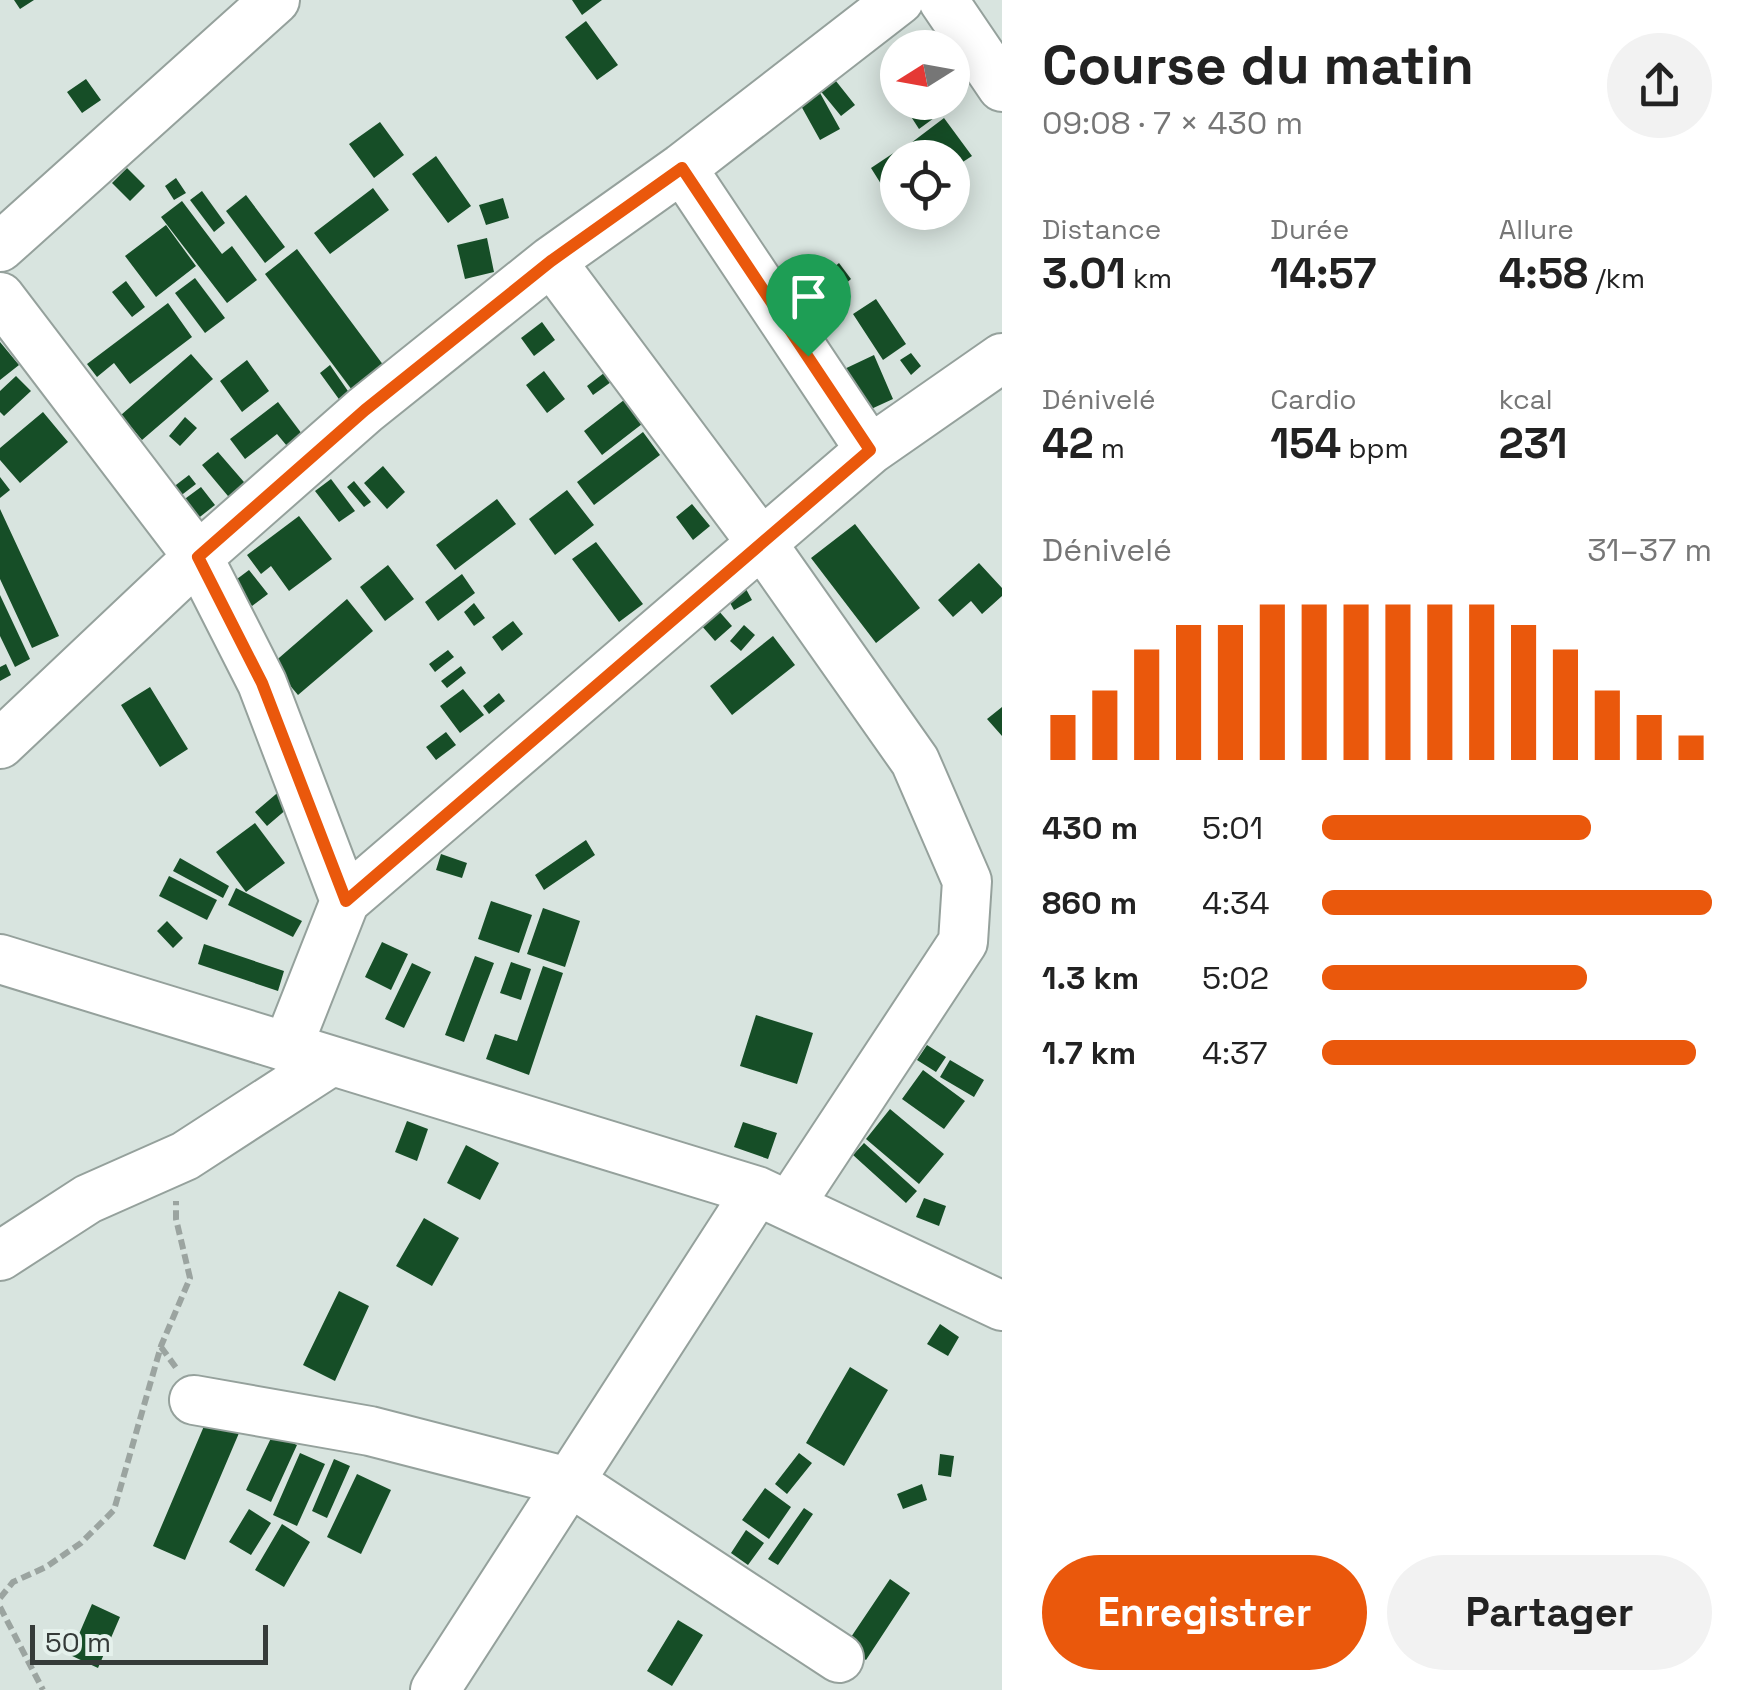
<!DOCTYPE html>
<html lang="fr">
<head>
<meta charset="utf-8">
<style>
	:root { --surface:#fff; --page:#f2f2f2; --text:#222; --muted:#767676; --accent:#ea580c }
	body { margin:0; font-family:"Space Grotesk",sans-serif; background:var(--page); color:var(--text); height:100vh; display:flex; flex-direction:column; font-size:38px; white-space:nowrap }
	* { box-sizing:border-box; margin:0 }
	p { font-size:32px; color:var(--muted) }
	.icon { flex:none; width:55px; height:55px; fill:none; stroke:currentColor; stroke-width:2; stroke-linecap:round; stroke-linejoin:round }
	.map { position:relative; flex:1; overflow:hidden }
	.side { display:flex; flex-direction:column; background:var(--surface); width:750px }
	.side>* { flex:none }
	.needle { width:65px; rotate:259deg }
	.buttons { position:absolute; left:880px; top:30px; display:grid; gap:20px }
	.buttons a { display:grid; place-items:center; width:90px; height:90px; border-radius:50%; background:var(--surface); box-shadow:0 5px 25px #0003; font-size:50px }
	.scale { position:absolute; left:30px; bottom:25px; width:238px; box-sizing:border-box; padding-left:10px; border:5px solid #363b39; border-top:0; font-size:28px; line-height:35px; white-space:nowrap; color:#363b39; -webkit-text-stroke:8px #e5f1ec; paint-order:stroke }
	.pin { position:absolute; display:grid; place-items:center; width:85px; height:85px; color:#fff; margin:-102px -42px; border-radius:50% 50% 50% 0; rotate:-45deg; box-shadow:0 0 10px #0007 }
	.pin .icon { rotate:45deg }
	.round { display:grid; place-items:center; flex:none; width:105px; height:105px; border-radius:52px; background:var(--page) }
	.head { display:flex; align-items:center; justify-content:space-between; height:170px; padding:0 40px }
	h1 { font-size:55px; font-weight:600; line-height:75px }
	.figures { display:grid; grid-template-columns:repeat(3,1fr); gap:15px; height:170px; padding:10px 40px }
	.figures div { display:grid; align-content:center }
	.figures b { font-size:42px; font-weight:600 }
	.figures small { font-size:28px; font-weight:400 }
	.figures p { font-size:28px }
	.chart { height:280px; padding:20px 40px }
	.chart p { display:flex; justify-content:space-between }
	.chart svg { width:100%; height:180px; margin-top:10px; stroke:var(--accent); stroke-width:6 }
	.button { display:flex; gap:20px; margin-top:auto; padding:20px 40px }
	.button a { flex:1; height:115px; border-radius:60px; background:var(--accent); color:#fff; font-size:40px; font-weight:600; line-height:115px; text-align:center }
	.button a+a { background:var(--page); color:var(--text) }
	ul { padding:0 40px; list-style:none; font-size:32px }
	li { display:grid; grid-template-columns:160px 120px 1fr; align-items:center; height:75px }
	li i { height:25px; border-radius:12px; background:var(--accent) }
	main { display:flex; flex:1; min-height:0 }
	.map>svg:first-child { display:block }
</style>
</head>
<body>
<main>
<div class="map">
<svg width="1002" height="1690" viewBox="0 0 1002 1690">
	<rect width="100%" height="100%" fill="#d8e4df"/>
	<path fill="#164e27" d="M 14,0 L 34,0 L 20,9 Z
		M 572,0 L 602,0 L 582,15 Z
		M 586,21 L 618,65 L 597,80 L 565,37 Z
		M 828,71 L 855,105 L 841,116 L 814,83 Z
		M 86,79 L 101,100 L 82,113 L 67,92 Z
		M 820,93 L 840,129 L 820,140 L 800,104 Z
		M 928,102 L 940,102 L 945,110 L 919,129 L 910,115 Z
		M 944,118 L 972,156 L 952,169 L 952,158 L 921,158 L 911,143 Z
		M 380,122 L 404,155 L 374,178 L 349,144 Z
		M 901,148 L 907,158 L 898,158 L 898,211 L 871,168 Z
		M 436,156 L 471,206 L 448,223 L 412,174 Z
		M 127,168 L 145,186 L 130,201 L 112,183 Z
		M 176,178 L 186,193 L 174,200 L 165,186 Z
		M 373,188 L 389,210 L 330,254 L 314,233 Z
		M 202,191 L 225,223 L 214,232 L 190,200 Z
		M 246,195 L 285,247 L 265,263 L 226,211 Z
		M 503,198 L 509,218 L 486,225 L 479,205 Z
		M 182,201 L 222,254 L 232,246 L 257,280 L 227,303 L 161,217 Z
		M 166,225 L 196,266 L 156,297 L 125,256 Z
		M 487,238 L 494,272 L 465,279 L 457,245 Z
		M 297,249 L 384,366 L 352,390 L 265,274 Z
		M 839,263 L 851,279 L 836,292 L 823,276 Z
		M 195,278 L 225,318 L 205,333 L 175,293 Z
		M 126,281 L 145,307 L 132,317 L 112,292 Z
		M 876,299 L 906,344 L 883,360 L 853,314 Z
		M 168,303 L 192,337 L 130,384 L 114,363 L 97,377 L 87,364 Z
		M 542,322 L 555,340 L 534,356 L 521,338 Z
		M 0,342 L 19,365 L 0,380 Z
		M 911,353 L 921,366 L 911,375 L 900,360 Z
		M 191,354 L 213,379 L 142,440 L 121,415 Z
		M 874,355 L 893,399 L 858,415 L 838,372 Z
		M 247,360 L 269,391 L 242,412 L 220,381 Z
		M 330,365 L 350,394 L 341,402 L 320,373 Z
		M 544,371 L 565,399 L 547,413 L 526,385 Z
		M 604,373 L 611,382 L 593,395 L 587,386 Z
		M 16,376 L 31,391 L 4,416 L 0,412 L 0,391 Z
		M 624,400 L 642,424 L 602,455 L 584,431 Z
		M 278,402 L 302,434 L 287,446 L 277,434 L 245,459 L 230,439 Z
		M 43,412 L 68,442 L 20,483 L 0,460 L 0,448 Z
		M 185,417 L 197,428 L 180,446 L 169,436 Z
		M 643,432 L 660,455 L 594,505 L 577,482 Z
		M 218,452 L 250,489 L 233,502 L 202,465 Z
		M 383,466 L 405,492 L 387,509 L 364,483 Z
		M 189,475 L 196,484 L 179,497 L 172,488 Z
		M 0,477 L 10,490 L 0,498 Z
		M 331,479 L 355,511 L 339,522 L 315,491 Z
		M 354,481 L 371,502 L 364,507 L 347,487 Z
		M 201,487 L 215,505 L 196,520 L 182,501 Z
		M 567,490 L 594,525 L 555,555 L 529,519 Z
		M 497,499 L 516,524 L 455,570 L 436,545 Z
		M 692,504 L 710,526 L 693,540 L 676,517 Z
		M 0,509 L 59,636 L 32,648 L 0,579 Z
		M 299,516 L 332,559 L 289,591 L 271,566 L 261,574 L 247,555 Z
		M 855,524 L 920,608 L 876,643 L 811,558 Z
		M 596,542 L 643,604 L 619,622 L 572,559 Z
		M 979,563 L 1002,588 L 1002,596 L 982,614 L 971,601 L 953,617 L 938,600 Z
		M 388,565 L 414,599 L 385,621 L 360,587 Z
		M 249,570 L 268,594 L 252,606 L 233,582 Z
		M 462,574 L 475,593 L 438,621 L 425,602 Z
		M 741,580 L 752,600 L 734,610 L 723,590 Z
		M 0,595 L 30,659 L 15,667 L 0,636 Z
		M 347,599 L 373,631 L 298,695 L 272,664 Z
		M 474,603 L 485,618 L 474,626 L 464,612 Z
		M 718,610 L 732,626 L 715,641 L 701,625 Z
		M 513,621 L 523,634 L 502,651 L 492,637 Z
		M 744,625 L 755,635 L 741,651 L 730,641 Z
		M 773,636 L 795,665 L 732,715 L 710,686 Z
		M 448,650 L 454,657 L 435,672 L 429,664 Z
		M 6,664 L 11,675 L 0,681 L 0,667 Z
		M 461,666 L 466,673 L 447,688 L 441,681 Z
		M 150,687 L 188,749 L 160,767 L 121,705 Z
		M 463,689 L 484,715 L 460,733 L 440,706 Z
		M 499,693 L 505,701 L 489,714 L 483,706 Z
		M 1002,707 L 1002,736 L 987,719 Z
		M 446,732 L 456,745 L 436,760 L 426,747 Z
		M 282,789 L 288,808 L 267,826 L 255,812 Z
		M 255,823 L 285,863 L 246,892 L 216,852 Z
		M 586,840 L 595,855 L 544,890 L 535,875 Z
		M 441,854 L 467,863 L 462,878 L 436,870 Z
		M 180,858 L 229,886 L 223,898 L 173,871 Z
		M 169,876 L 217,900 L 207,920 L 159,896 Z
		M 236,888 L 302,921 L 293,937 L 228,905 Z
		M 491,901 L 532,915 L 519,953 L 478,939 Z
		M 543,908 L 580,921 L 565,967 L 527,954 Z
		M 167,921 L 183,938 L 173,948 L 157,931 Z
		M 382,942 L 408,954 L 391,990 L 365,977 Z
		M 204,944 L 284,971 L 278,991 L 198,964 Z
		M 475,956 L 494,963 L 464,1042 L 445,1035 Z
		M 511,962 L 531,969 L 521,1000 L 500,993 Z
		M 412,963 L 431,972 L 404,1028 L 385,1019 Z
		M 543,966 L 563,973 L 529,1075 L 486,1059 L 495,1034 L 517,1041 Z
		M 756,1015 L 813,1033 L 797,1084 L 740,1066 Z
		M 927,1045 L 946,1057 L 936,1072 L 917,1060 Z
		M 950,1060 L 984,1080 L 974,1097 L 940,1077 Z
		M 923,1070 L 965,1101 L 944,1129 L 902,1099 Z
		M 890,1109 L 944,1154 L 919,1184 L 866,1139 Z
		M 407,1121 L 428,1129 L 417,1161 L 395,1152 Z
		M 743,1122 L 777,1133 L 768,1159 L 734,1147 Z
		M 864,1143 L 917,1191 L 906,1203 L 853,1155 Z
		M 466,1145 L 499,1163 L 480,1200 L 447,1183 Z
		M 924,1198 L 946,1206 L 939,1226 L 916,1217 Z
		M 424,1218 L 459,1238 L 432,1286 L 396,1266 Z
		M 339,1291 L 369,1306 L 335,1381 L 303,1365 Z
		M 940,1324 L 959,1337 L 948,1356 L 927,1344 Z
		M 850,1367 L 888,1390 L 844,1466 L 806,1443 Z
		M 207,1419 L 239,1433 L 185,1560 L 153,1546 Z
		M 273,1434 L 297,1445 L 271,1502 L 246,1490 Z
		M 300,1453 L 325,1464 L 297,1526 L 273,1515 Z
		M 799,1453 L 812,1463 L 787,1494 L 775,1484 Z
		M 940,1454 L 954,1456 L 951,1477 L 938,1475 Z
		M 334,1459 L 350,1466 L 327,1518 L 312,1511 Z
		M 357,1474 L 391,1490 L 361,1554 L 327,1537 Z
		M 922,1484 L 927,1500 L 903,1509 L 897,1494 Z
		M 765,1488 L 791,1507 L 769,1539 L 742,1520 Z
		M 804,1508 L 813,1514 L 778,1565 L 768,1559 Z
		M 249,1509 L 271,1523 L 251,1555 L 229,1542 Z
		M 282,1524 L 310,1542 L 284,1587 L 255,1570 Z
		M 746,1530 L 764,1543 L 748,1565 L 731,1553 Z
		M 890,1579 L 910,1593 L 866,1660 L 845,1646 Z
		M 92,1604 L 120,1617 L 98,1668 L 70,1655 Z
		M 678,1620 L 703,1635 L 672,1686 L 647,1671 Z"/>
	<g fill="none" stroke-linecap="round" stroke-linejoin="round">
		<g stroke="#95a19c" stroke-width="52">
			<path id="minor" d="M 943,0 L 1002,87
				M 682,168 L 870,450
				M 0,247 L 275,0
				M 551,261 L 763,545 L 915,761 L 967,881 L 963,942 L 789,1206
				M 0,297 L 198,557 L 262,683 L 345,901
				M 0,744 L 198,557 L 365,410 L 551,261 L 682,168 L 899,0
				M 0,959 L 757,1191 L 1002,1306
				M 287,1048 L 345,901 L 870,450 L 1002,358
				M 0,1256 L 88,1199 L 185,1156 L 330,1062
				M 194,1400 L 370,1431 L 572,1483 L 839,1658
				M 435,1690 L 757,1191"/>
		</g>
		<path stroke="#9ba4a0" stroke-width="6" stroke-dasharray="10 5" stroke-linecap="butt" d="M 161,1347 L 177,1369
			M 0,1598 L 13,1582 L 46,1567 L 81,1543 L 114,1510 L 161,1346 L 190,1278 L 176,1219 L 176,1201
			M 0,1607 L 43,1690"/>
		<use href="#minor" stroke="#fff" stroke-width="48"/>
	</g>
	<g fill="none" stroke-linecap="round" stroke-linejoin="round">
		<g stroke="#fff" stroke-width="20">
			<path id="route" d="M 682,168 L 870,450 L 346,901 L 262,683 L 198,557 L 365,410 L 551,261 Z"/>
		</g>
		<use href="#route" stroke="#ea580c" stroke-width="12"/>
	</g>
</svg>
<div class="buttons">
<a><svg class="needle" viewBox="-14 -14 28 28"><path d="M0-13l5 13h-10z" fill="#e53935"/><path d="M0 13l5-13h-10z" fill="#767676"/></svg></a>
<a><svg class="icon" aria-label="locate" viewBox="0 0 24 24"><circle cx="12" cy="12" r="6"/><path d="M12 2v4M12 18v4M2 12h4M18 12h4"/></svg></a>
</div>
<div class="scale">50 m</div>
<div class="pin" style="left:808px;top:356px;background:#1e9e55"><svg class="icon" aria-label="arrive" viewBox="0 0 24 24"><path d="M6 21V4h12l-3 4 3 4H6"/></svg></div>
</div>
<section class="side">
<div class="head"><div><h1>Course du matin</h1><p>09:08 · 7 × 430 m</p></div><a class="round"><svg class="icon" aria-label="share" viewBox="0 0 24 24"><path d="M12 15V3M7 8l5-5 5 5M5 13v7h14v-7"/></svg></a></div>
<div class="figures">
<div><p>Distance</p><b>3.01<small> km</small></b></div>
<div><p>Durée</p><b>14:57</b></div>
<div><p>Allure</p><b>4:58<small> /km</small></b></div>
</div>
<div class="figures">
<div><p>Dénivelé</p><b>42<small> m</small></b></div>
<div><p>Cardio</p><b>154<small> bpm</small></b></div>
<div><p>kcal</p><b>231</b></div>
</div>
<div class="chart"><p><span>Dénivelé</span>31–37 m</p>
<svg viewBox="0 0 160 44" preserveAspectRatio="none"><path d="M5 44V33M15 44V27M25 44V17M35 44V11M45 44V11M55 44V6M65 44V6M75 44V6M85 44V6M95 44V6M105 44V6M115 44V11M125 44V17M135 44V27M145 44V33M155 44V38"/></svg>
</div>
<ul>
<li><b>430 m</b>5:01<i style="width:69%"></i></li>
<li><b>860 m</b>4:34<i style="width:100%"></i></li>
<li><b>1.3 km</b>5:02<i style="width:68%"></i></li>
<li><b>1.7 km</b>4:37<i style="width:96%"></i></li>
</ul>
<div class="button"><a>Enregistrer</a><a>Partager</a></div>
</section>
</main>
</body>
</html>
